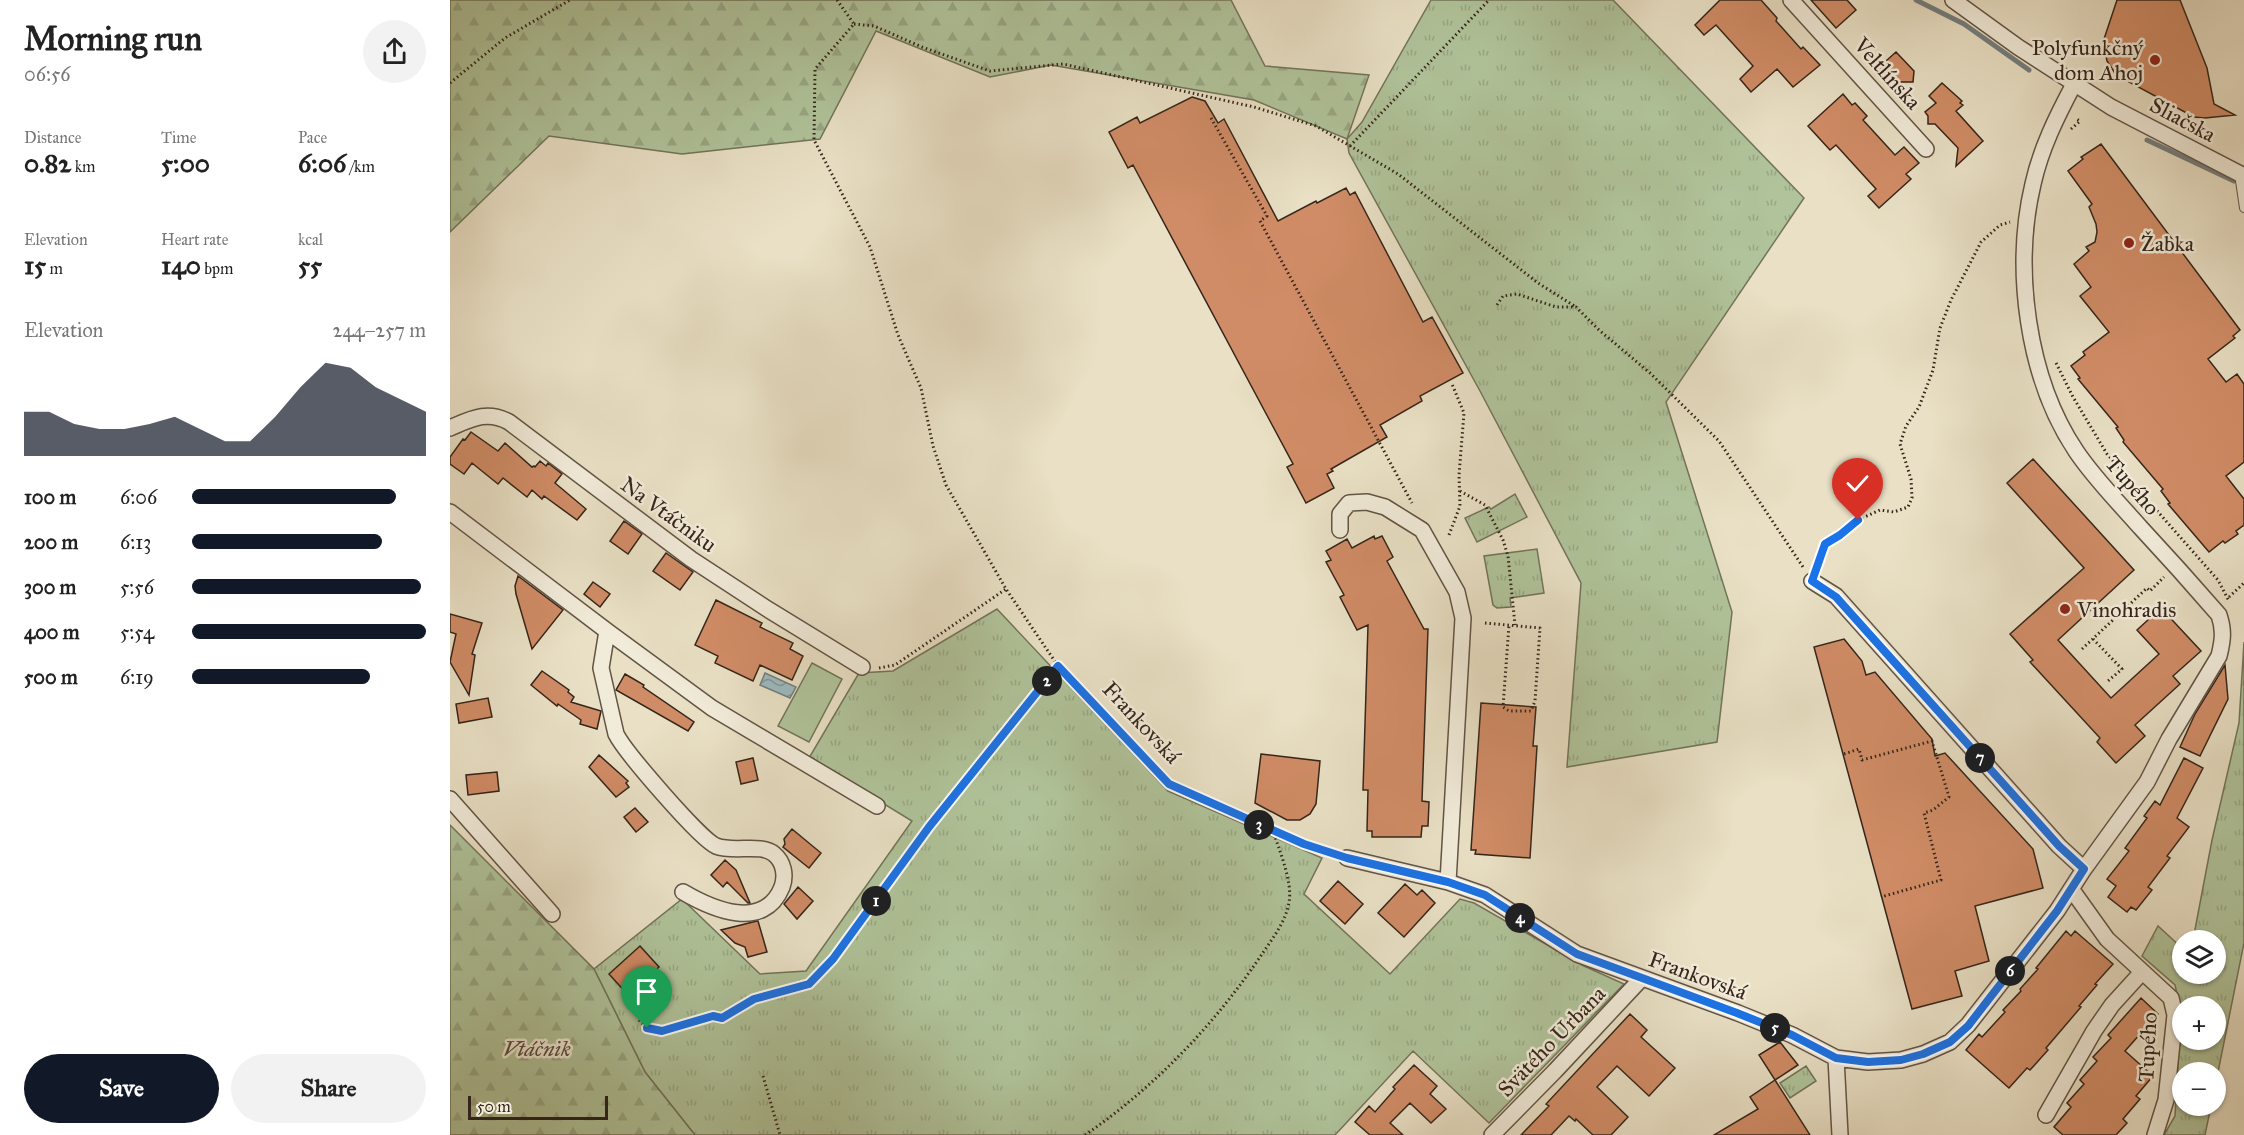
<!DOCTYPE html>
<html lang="en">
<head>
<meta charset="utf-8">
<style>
	:root { --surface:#fff; --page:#f2f2f2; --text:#222; --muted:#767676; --accent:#111827 }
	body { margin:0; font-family:"IM FELL Great Primer",serif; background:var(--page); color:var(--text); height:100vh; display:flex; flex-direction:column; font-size:22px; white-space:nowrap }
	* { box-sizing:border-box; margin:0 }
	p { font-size:20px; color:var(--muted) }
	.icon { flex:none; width:33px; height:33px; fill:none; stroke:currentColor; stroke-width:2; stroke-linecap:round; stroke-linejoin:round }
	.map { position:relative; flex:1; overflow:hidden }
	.side { display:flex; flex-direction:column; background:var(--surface); width:450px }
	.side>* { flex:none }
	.fabs { position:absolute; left:1722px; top:930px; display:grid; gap:12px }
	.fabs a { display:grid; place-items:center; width:54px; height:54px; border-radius:50%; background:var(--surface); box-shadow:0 2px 4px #0004; font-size:30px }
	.scale { position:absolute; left:18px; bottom:15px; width:140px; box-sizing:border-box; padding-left:6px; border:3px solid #35251a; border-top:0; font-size:16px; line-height:21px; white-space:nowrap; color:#35251a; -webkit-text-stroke:4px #f1ebd9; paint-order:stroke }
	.pin { position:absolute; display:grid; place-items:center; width:51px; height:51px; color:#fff; margin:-62px -26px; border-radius:50% 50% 50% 0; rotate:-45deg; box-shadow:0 0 6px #0007 }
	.pin .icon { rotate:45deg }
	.km { position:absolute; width:30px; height:30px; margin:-15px; border-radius:50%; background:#222; color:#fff; font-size:16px; line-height:30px; text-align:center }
	.round { display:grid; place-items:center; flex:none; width:63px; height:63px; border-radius:32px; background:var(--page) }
	.summary { display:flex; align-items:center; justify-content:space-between; height:102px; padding:0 24px }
	h1 { font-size:33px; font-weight:800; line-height:45px }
	.stats { display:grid; grid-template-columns:repeat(3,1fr); gap:9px; height:102px; padding:6px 24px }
	.stats div { display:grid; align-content:center }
	.stats b { font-size:26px; font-weight:800 }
	.stats small { font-size:16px; font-weight:400 }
	.stats p { font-size:16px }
	.chart { height:168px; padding:12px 24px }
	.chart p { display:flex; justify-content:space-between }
	.chart svg { width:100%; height:108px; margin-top:6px; fill:var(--accent); opacity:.7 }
	.cta { display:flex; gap:12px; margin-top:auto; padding:12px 24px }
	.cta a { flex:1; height:69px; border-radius:36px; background:var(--accent); color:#fff; font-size:24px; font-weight:800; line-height:69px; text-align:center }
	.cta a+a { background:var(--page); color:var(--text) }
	ul { padding:0 24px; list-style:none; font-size:20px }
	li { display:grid; grid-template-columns:96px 72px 1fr; align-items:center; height:45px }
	li i { height:15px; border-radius:8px; background:var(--accent) }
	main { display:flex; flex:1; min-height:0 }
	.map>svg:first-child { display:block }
</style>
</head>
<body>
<main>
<section class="side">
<div class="summary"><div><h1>Morning run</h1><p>06:56</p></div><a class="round"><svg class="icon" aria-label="share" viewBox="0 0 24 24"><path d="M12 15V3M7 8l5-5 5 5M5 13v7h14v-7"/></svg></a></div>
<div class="stats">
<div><p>Distance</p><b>0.82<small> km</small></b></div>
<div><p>Time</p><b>5:00</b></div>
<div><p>Pace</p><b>6:06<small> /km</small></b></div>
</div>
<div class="stats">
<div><p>Elevation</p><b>15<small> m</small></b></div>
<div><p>Heart rate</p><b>140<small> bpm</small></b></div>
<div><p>kcal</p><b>55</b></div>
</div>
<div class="chart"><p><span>Elevation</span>244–257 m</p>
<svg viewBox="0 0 160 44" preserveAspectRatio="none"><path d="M0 44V26L10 26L20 31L30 33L40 33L50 31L60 28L70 33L80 38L90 38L100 28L110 16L120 6L130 8L140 16L150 21L160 26V44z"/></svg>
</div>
<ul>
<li><b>100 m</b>6:06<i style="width:87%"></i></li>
<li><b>200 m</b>6:13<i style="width:81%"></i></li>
<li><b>300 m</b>5:56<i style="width:98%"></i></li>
<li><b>400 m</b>5:54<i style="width:100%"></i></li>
<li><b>500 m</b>6:19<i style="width:76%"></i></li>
</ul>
<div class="cta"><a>Save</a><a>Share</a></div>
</section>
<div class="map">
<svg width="1794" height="1135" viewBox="0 0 1794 1135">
	<defs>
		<pattern id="grass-tufts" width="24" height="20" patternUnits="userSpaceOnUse" patternTransform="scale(1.5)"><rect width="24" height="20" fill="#b0c39a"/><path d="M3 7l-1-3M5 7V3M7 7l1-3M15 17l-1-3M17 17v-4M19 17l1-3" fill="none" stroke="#98a784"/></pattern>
		<pattern id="forest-firs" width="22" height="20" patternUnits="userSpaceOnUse" patternTransform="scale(1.5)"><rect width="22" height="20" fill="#b0c39a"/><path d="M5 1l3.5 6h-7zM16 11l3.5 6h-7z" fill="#98a784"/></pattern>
		<pattern id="water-waves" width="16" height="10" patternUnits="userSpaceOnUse" patternTransform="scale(1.5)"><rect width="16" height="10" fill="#9dbac0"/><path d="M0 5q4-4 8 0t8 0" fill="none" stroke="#81979b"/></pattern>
	</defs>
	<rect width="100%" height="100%" fill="#e9e0c5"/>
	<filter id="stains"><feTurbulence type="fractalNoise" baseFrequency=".00333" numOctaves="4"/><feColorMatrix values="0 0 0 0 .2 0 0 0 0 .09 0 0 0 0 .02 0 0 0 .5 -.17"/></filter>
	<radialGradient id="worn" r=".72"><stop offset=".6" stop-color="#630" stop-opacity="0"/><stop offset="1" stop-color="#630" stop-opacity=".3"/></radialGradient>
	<path fill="url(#grass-tufts)" stroke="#72745a" stroke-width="1.5" fill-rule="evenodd" d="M 981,0 L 1163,0 L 1354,198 L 1216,402 L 1282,612 L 1267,742 L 1117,767 L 1131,583 L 1030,391 L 899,153 L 897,139 L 912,122 Z
		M 1065,494 L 1077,517 L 1027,542 L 1015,518 L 1039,507 L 1041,509 Z
		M 1087,549 L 1094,593 L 1060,598 L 1061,607 L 1047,608 L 1043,605 L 1034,556 Z
		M 547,609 L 718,791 L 872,858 L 854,894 L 940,974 L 1010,899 L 1024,903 L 1134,966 L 1174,984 L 1039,1123 L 963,1051 L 885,1135 L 245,1135 L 195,1072 L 144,969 L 232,899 L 310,974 L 356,971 L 462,821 L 359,758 L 409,673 L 443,671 Z
		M 1794,642 L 1794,943 L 1766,1082 L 1766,1072 L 1732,1072 L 1732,1106 L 1761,1106 L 1755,1135 L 1714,1135 L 1725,1116 L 1731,1012 L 1725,985 L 1692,956 L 1708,926 L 1732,948 L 1732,974 L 1766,974 L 1766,940 L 1743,940 L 1762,840 L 1789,723 ZM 1732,1006 L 1766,1006 L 1766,1040 L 1732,1040 Z
		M 1356,1066 L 1366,1081 L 1340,1098 L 1330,1083 Z"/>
	<path fill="url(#forest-firs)" stroke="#72745a" stroke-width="1.5" d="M 0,0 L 781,0 L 815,66 L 919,75 L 897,139 L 804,100 L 601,65 L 540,77 L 426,31 L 370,139 L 232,154 L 99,136 L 0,232 Z
		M 0,825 L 144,969 L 195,1072 L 245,1135 L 0,1135 Z"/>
	<path fill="#b0c39a" stroke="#72745a" stroke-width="1.5" d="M 362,663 L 392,679 L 359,742 L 328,726 Z"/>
	<path fill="url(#water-waves)" stroke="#737e7e" stroke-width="1.5" d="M 315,673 L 346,687 L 340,698 L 310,685 Z"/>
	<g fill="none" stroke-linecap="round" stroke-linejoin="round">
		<path stroke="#737e7e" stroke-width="5" d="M 1466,0 L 1514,24 L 1579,70
			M 1697,140 L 1784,181"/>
	</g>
	<path fill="#d08c66" stroke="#35251a" stroke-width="1.5" d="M 1270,0 L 1311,0 L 1327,18 L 1326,21 L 1351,49 L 1353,47 L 1370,65 L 1343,87 L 1327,69 L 1301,92 L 1290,79 L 1303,66 L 1266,25 L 1254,35 L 1245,25 Z
		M 1361,0 L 1397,0 L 1406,10 L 1386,28 Z
		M 1667,0 L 1730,0 L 1757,68 L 1764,104 L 1785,115 L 1755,118 L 1744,117 L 1666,75 L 1657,61 L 1653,42 Z
		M 1446,52 L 1464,71 L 1463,82 L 1451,82 L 1444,88 L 1427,69 Z
		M 1492,83 L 1512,101 L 1510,103 L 1513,105 L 1506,111 L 1533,141 L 1506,166 L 1508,148 L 1485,124 L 1478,124 L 1478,116 L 1475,112 L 1486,103 L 1479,96 Z
		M 1393,94 L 1402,105 L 1405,103 L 1417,116 L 1413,120 L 1445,155 L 1454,147 L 1469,163 L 1456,174 L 1461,179 L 1429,208 L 1418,196 L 1426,189 L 1386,145 L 1380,150 L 1358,126 Z
		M 742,97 L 755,101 L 768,123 L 774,119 L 828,221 L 866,201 L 867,203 L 896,188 L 900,195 L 905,192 L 973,322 L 982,317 L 1013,373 L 970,396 L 972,401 L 930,425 L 937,437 L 881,469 L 883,471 L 877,474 L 884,488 L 856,503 L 837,467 L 843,464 L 683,165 L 678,168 L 659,132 L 687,117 L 690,123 Z
		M 1651,144 L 1790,330 L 1783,336 L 1785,338 L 1758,359 L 1776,382 L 1787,374 L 1794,384 L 1794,462 L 1776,476 L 1794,499 L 1794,525 L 1786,531 L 1788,534 L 1775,543 L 1773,541 L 1759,552 L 1718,504 L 1720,503 L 1711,491 L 1713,489 L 1673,442 L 1674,440 L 1666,428 L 1668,427 L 1628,379 L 1630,378 L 1621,366 L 1635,355 L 1633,352 L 1659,332 L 1630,296 L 1641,287 L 1624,264 L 1639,251 L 1636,247 L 1645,242 L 1647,232 L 1646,224 L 1639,207 L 1642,204 L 1618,171 L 1633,159 L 1631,157 Z
		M 21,432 L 48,451 L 55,443 L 82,467 L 84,466 L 85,467 L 90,461 L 96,466 L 98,463 L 112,474 L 105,483 L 136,509 L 127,520 L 94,496 L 92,499 L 82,490 L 77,497 L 53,478 L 48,484 L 22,463 L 14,474 L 0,464 L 0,457 L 13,439 L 15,440 Z
		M 1583,459 L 1684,570 L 1608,640 L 1661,698 L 1709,654 L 1687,630 L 1711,608 L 1751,651 L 1723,676 L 1730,684 L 1685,725 L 1695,736 L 1666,763 L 1647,742 L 1650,738 L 1580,662 L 1583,660 L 1560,634 L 1634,568 L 1557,483 Z
		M 174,521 L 192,534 L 178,554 L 160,541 Z
		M 924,536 L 925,539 L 932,536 L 943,557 L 937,561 L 974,629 L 978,629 L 972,801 L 979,802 L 978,826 L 972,826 L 971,837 L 922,837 L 922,831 L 917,831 L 918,790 L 913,790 L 918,625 L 907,630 L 890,597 L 894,595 L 876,562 L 881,560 L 876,551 L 897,539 L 902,548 Z
		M 216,553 L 243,572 L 230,590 L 203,571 Z
		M 68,576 L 113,610 L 82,649 L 66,594 L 65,586 Z
		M 143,582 L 160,594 L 150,607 L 134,594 Z
		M 266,600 L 312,623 L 310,627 L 343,643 L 340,649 L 353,656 L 342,680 L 310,665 L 303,681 L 265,663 L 268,656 L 245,645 Z
		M 0,614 L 32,623 L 22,654 L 25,655 L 19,695 L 0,662 L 6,634 L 0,632 Z
		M 1394,639 L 1412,661 L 1416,675 L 1425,672 L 1482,739 L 1485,756 L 1495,753 L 1583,849 L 1593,888 L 1525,906 L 1539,961 L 1505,971 L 1512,996 L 1462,1009 L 1364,647 Z
		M 1775,665 L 1778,699 L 1750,756 L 1730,747 L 1745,714 Z
		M 92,671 L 119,690 L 118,692 L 124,697 L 121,702 L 151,711 L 147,729 L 130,724 L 131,720 L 108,704 L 107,706 L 81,685 Z
		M 175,674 L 194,685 L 193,687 L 244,722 L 238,731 L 166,690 Z
		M 38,698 L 42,717 L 9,723 L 6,704 Z
		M 1031,703 L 1086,707 L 1083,746 L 1087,746 L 1080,858 L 1025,854 L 1026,850 L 1021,850 Z
		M 811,754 L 870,761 L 866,804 L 860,814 L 850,820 L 837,820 L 805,803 Z
		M 149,755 L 178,781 L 176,783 L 179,787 L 166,797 L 139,767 Z
		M 303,758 L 308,780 L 291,784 L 286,762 Z
		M 1734,758 L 1753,768 L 1727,818 L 1739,827 L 1717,856 L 1720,858 L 1698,887 L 1702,890 L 1686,910 L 1681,907 L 1677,912 L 1658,897 L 1666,886 L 1657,879 L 1679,851 L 1675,848 L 1697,818 L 1694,816 L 1705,801 L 1710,805 Z
		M 47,772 L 49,791 L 18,795 L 16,775 Z
		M 185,808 L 198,822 L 186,832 L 174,817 Z
		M 342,829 L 371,853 L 359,868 L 333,847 L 335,844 L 334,839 Z
		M 275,860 L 286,870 L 300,903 L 298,903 L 277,882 L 273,887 L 261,875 Z
		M 888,881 L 913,904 L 895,924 L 870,901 Z
		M 955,884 L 967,895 L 972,890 L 985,903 L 954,937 L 928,913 Z
		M 348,887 L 363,901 L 347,919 L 334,904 Z
		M 307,921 L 308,921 L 317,952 L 298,957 L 295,947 L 285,943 L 271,930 Z
		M 1616,931 L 1621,936 L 1625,931 L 1663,964 L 1645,984 L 1647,985 L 1629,1006 L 1631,1007 L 1596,1048 L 1598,1050 L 1580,1070 L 1577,1068 L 1559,1088 L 1516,1050 L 1529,1034 L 1532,1037 L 1555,1012 L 1553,1010 L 1571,991 L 1570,989 L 1588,969 L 1586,968 Z
		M 190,946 L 209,967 L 178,995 L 159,974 Z
		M 1691,998 L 1708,1014 L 1675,1051 L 1703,1076 L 1686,1096 L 1690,1099 L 1673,1119 L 1677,1123 L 1666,1135 L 1613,1135 L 1604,1127 L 1621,1107 L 1617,1103 L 1634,1084 L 1630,1080 L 1647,1061 L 1643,1057 L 1661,1038 L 1658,1035 Z
		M 1180,1014 L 1197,1030 L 1191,1037 L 1225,1068 L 1199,1096 L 1167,1066 L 1147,1087 L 1178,1117 L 1161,1135 L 1143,1135 L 1126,1119 L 1125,1121 L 1119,1116 L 1101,1135 L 1071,1135 L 1099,1106 L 1096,1104 Z
		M 1330,1042 L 1348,1065 L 1325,1080 L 1309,1055 Z
		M 964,1065 L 987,1086 L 980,1094 L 996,1109 L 981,1123 L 960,1103 L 940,1123 L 953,1135 L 920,1135 L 905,1122 L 919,1106 L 925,1112 L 945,1089 L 943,1087 Z
		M 1325,1080 L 1360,1135 L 1264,1135 L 1308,1109 L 1300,1097 Z"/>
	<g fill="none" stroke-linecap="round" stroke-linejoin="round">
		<g stroke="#625445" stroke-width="10">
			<path id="lane" d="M 1789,174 L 1794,208"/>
		</g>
		<g stroke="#625445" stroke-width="18">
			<path id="street" d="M 1341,0 L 1476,149
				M 1503,0 L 1568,47 L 1661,107 L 1794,176
				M 0,428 C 21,419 37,410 59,422 L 241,559 L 319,610 L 412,667
				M 0,512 L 157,631 L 151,668 L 166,734 C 175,752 250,839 266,846 C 284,853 311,843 324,854 C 334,862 336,876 332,887 C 314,932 262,909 233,892
				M 890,530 L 890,514 L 899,503 L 917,502 L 935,507 L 972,530 L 1007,592 L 1013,618 L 998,882
				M 1362,581 L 1386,596 L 1609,846 L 1634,869
				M 157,631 L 262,708 L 427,806
				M 0,799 L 102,914
				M 897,858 L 998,882 L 1035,895 L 1127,954 L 1288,1013 L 1342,1035 L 1386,1058 L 1418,1062 L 1451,1060 L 1473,1054 L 1500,1042 L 1518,1025 L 1607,911 L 1634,869 L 1697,782 L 1719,739 L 1769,656 C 1773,640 1774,630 1769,615 C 1743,585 1717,556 1690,527 C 1668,502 1644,478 1626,451 C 1577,378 1563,268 1583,184 C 1591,148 1607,116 1624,84
				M 1622,890 L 1657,939 L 1721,998 L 1725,1015 L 1716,1100 L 1705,1135
				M 1386,1058 L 1390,1135
				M 1596,1115 L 1644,1031 L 1662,1005 L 1692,972
				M 1042,1135 L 1105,1071 L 1192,978"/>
		</g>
		<path stroke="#35251a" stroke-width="3" stroke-dasharray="1.5 3" stroke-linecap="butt" d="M 387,0 L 404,24 L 365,69 L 364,140 L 420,247 L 448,335 L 471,388 L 483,446 L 496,485 L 556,589 L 608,666 L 719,784 L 823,831 L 883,854
			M 404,24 L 424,26 L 472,47 L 540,71 L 613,64 L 804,107 L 866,126 L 948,174 L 1088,283 L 1126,307
			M 0,83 L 55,38 L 120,0
			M 761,118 L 817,216 L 810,221 L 962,503
			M 1621,129 L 1630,121 L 1625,118
			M 900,146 L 1039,0
			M 1047,305 L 1053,296 L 1067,294 L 1106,307 L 1126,307 L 1149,330 L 1200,373 L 1269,441 L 1353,567
			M 1606,363 L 1623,397 L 1657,454 L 1768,580 L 1779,601
			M 1010,491 L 1035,505 L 1053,540 L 1058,556 L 1065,625
			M 999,535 L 1010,506 L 1009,475 L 1014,413 L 1002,384
			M 1368,565 L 1375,544 L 1390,535 L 1408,520 L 1430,510 L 1444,512 L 1458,507 L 1462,498 L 1461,479 L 1450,444 L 1456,426 L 1469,407 L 1483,370 L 1490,328 L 1501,300 L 1531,242 L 1550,225 L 1560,222
			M 1779,597 L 1794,583
			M 1035,623 L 1090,628 L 1085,701 L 1081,711 L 1059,711 L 1053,707 L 1059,625
			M 1643,639 L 1672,669 L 1658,681
			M 1632,649 L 1697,588 L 1700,591 L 1714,577
			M 429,668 L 445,665 L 556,589
			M 1394,754 L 1409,749 L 1412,760 L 1482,741 L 1499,797 L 1483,810 L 1474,813 L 1491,880 L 1431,897
			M 189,1020 L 197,1028 L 212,1031 L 263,1016 L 272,1018 L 304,999 L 359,984 L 383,959 L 479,827 L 608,667
			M 313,1076 L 330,1135
			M 635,1135 C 705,1087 765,1024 812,954 C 823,938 836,921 839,902 C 843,883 829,849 823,831"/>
		<use href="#lane" stroke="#f1ebd9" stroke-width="8"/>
		<use href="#street" stroke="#f1ebd9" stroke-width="15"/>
	</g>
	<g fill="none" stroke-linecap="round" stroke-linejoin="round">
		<g stroke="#fff" stroke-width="12">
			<path id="route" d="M 197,1028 L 212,1031 L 263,1016 L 272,1018 L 304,999 L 359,984 L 383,959 L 479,827 L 608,666 L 719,784 L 854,844 L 897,858 L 998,882 L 1035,895 L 1127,954 L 1287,1013 L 1342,1035 L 1386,1058 L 1418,1062 L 1451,1060 L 1473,1054 L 1500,1042 L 1518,1026 L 1607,911 L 1634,869 L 1609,846 L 1386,597 L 1362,581 L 1375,544 L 1390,535 L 1408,520"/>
		</g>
		<use href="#route" stroke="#1a73e8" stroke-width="8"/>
	</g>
	<g fill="#8f2418" stroke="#f1ebd9" stroke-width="2">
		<circle cx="1705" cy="60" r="6"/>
		<circle cx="1679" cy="243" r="6"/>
		<circle cx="1615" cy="609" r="6"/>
	</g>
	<g text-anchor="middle" stroke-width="5" stroke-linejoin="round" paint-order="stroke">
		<g font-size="22" fill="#35251a" stroke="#f1ebd9" text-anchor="start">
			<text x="1693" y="55" text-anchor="end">Polyfunkčný<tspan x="1693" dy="25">dom Ahoj</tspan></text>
			<text x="1691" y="251">Žabka</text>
			<text x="1627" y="617">Vinohradis</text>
		</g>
		<g font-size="22" fill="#35251a" stroke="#f1ebd9">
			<text transform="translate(1438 73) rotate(48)" y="8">Veltlínska</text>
			<text transform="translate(1733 119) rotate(28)" y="8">Sliačska</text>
			<text transform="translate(1683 485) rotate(49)" y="8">Tupého</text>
			<text transform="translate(219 514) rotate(36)" y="8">Na Vtáčniku</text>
			<text transform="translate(692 722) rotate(47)" y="8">Frankovská</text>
			<text transform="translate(1248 975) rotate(20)" y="8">Frankovská</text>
			<text transform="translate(1101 1041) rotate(-46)" y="8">Svätého Urbana</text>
			<text transform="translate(1697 1047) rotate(-87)" y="8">Tupého</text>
		</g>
		<g font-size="22" font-style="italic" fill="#544c3a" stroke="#f1ebd9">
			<text x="87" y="1056">Vtáčnik</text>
		</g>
	</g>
	<rect width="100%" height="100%" filter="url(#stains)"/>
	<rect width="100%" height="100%" fill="url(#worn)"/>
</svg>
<div class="fabs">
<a><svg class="icon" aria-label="layers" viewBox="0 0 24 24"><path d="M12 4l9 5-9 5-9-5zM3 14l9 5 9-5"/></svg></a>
<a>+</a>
<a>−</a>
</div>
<div class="scale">50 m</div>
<div class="pin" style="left:197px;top:1028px;background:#1e9e55"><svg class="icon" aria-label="arrive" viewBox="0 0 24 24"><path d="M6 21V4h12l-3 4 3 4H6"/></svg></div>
<div class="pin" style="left:1408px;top:520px;background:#d93025"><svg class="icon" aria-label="check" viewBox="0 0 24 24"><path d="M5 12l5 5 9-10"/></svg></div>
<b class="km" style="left:426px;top:901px">1</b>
<b class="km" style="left:597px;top:681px">2</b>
<b class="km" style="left:809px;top:825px">3</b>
<b class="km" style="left:1070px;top:918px">4</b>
<b class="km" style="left:1325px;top:1028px">5</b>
<b class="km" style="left:1560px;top:971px">6</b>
<b class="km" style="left:1530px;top:758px">7</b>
</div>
</main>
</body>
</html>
